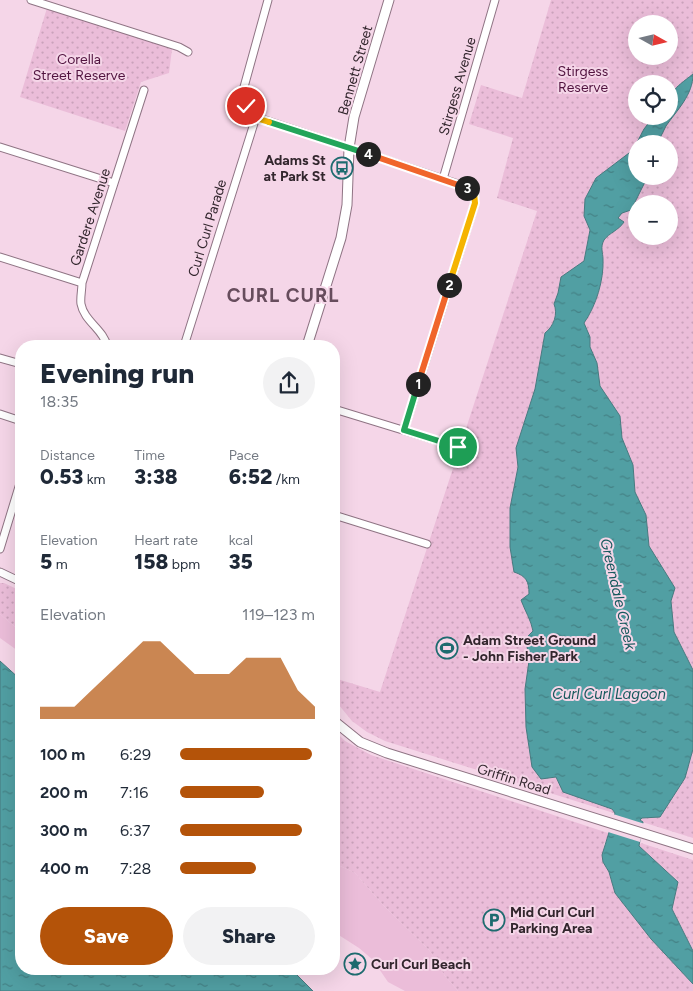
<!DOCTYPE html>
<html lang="en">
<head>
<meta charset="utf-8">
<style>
	:root { --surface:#fff; --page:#f2f2f3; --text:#1f2937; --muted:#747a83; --accent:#b45309 }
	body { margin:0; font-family:Figtree,sans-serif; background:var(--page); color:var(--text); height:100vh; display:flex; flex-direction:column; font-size:19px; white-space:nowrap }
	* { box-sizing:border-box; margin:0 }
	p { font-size:16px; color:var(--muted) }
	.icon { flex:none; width:28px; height:28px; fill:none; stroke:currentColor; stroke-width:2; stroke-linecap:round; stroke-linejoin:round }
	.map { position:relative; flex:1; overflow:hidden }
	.details { position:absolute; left:15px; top:340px; width:325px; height:635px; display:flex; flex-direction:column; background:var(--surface); border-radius:20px; box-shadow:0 5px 20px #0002 }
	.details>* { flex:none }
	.needle { width:32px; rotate:98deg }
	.buttons { position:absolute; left:628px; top:15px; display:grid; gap:10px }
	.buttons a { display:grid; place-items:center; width:50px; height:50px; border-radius:50%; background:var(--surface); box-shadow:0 5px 20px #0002; font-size:25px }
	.pin { position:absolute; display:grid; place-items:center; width:42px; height:42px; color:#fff; margin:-21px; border:2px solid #fff; border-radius:50%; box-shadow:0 1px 5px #0007 }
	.km { position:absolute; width:25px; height:25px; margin:-12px; border-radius:50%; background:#222; color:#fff; font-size:14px; line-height:25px; text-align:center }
	.round { display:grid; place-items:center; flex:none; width:52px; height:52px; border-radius:26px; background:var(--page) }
	.summary { display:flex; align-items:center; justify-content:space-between; height:85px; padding:0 25px }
	h1 { font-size:28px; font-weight:800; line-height:38px }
	.metrics { display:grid; grid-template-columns:repeat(3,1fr); gap:8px; height:85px; padding:5px 25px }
	.metrics div { display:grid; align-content:center }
	.metrics b { font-size:21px; font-weight:800 }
	.metrics small { font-size:14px; font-weight:400 }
	.metrics p { font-size:14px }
	.chart { height:140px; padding:10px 25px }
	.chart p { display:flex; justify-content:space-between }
	.chart svg { width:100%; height:90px; margin-top:5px; fill:var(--accent); opacity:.7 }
	.cta { display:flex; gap:10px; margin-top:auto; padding:10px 25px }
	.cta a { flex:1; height:58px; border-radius:30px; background:var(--accent); color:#fff; font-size:20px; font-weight:800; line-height:58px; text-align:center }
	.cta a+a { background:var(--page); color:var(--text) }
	ul { padding:0 25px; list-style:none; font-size:16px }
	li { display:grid; grid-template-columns:80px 60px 1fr; align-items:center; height:38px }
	li i { height:12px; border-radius:6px; background:var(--accent) }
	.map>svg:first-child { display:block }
</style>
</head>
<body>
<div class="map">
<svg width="693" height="991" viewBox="0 0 693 991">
	<defs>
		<pattern id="park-dots" width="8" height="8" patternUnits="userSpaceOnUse" patternTransform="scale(1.25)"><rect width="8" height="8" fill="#ebbdd9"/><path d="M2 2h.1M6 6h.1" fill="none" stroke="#caa2bb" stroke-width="1.8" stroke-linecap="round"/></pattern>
		<pattern id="water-ripples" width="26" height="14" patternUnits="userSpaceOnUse" patternTransform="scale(1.25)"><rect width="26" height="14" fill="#519fa3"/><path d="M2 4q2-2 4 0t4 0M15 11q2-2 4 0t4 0" fill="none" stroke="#448185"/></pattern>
	</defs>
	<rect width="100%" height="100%" fill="#f5d6e8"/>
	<path fill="#ebbdd9" d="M 0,614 L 21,632 L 21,653 L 0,638 Z
		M 334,863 L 355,873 L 384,906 L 429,950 L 445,976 L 458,991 L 405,991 L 388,982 L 373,960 L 359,948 L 334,932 Z"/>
	<path fill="url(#park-dots)" fill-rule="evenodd" d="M 551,0 L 693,0 L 693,838 L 385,741 L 367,732 L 352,721 L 334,699 L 334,678 L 380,692 L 537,211 L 497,198 L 513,138 L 469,124 L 481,85 L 522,98 ZM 636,24 L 669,24 L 669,56 L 636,56 ZM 636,84 L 669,84 L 669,116 L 636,116 ZM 636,144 L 669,144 L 669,176 L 636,176 ZM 636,204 L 669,204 L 669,236 L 636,236 Z
		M 47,8 L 172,49 L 169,73 L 141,82 L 125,131 L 20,97 Z
		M 0,583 L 4,583 L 21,591 L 21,632 L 0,614 Z
		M 334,730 L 345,741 L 371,755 L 608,833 L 608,838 L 604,844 L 603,862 L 609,872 L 615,893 L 651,939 L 693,984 L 693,991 L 458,991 L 445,976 L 429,950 L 384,906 L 355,873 L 334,863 Z
		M 641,843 L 693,860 L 693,951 L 672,909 L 678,882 L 639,846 Z"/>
	<path fill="url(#water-ripples)" stroke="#487b80" d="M 693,74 C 693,95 677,110 666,126 C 663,132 660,138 657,144 L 636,144 L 636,176 L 647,176 L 647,178 L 631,210 L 622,213 L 618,218 L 624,222 C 619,230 609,233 604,240 C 600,247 603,253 603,259 C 604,280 596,306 584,323 L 590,337 L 590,347 L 597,363 L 600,386 L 620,416 L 622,438 L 633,465 L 635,492 L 646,515 L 649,546 L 675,588 L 671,601 L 674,632 L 693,670 L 693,749 L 685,778 L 660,817 L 642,818 L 640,820 L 643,822 L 639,846 L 678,882 L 672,909 L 693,951 L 693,984 L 651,939 L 615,893 L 609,872 L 603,862 L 602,855 L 615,813 L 612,809 L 563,792 L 556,777 L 541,779 L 532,767 L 526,727 L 525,689 L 529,661 L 526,638 L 533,631 C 531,620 525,611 521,600 L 529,594 C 529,581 526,576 514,572 L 510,547 L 510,508 L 518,467 L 516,448 L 535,389 L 545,333 C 554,326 558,314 554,304 L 558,293 L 561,277 L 584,261 L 590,230 L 584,216 L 585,199 L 596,178 L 633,150 L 644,129 L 654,116 L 669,116 C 669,90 673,90 693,74 Z
		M 0,661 L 21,680 L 21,969 L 291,969 L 313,991 L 0,991 Z"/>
	<path fill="#f5d6e8" d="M 613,814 L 645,824 L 640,842 L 608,832 Z"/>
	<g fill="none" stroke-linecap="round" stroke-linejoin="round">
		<g stroke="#8f7484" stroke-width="9">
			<path id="minor" d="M 31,0 L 179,47 L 188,52
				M 268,0 L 244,87 L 247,106 L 256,117 L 443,179 L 467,187 L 474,193 L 475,203 L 404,430
				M 0,147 L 114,183
				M 443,179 L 495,0
				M 0,257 L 82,283
				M 107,346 C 104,330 84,321 81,304 C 80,298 82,290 82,283 L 144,90
				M 184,346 L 256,117
				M 0,358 L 21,364
				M 334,409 L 458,447
				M 0,414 L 21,421
				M 21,459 L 21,467
				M 334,515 L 427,544
				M 0,549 L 21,480
				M 0,572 L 21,582"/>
		</g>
		<g stroke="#8f7484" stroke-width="11">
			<path id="major" d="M 307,346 L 341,238 L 347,205 L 349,148 L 354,117 L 389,0
				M 334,721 L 360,742 L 387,753 L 693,849"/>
		</g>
		<use href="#minor" stroke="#fff" stroke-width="7"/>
		<use href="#major" stroke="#fff" stroke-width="9"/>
	</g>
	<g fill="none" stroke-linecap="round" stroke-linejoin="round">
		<g stroke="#fff" stroke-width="10">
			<path id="split-1" d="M 418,384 L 404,430 L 458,447"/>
		</g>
		<g stroke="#fff" stroke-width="10">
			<path id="split-2" d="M 418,384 L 449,285"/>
		</g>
		<g stroke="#fff" stroke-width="10">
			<path id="split-3" d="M 449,285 L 475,203 L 474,193 L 467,188"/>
		</g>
		<g stroke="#fff" stroke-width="10">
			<path id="split-4" d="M 368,154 L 467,188"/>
		</g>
		<g stroke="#fff" stroke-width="10">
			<path id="split-5" d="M 269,122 L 368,154"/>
		</g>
		<g stroke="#fff" stroke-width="10">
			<path id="split-6" d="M 246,106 L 256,118 L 269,122"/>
		</g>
		<use href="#split-1" stroke="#22a559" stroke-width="6"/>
		<use href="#split-2" stroke="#f0652b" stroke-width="6"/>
		<use href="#split-3" stroke="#f5b400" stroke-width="6"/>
		<use href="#split-4" stroke="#f0652b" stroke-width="6"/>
		<use href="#split-5" stroke="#22a559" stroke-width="6"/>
		<use href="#split-6" stroke="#f5b400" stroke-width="6"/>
	</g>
	<defs>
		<g id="bus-ring" transform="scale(1.125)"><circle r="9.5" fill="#f5d6e8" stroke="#1e6b6f" stroke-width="1.5"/><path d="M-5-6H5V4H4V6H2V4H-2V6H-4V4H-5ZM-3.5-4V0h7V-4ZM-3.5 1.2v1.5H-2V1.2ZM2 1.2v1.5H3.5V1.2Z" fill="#1e6b6f"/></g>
		<g id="stadium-ring" transform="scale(1.125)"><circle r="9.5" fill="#f5d6e8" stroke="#1e6b6f" stroke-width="1.5"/><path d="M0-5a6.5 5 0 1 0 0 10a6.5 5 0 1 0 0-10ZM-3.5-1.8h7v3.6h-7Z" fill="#1e6b6f"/></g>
		<g id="parking-ring" transform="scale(1.125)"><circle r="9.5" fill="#f5d6e8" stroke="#1e6b6f" stroke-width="1.5"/><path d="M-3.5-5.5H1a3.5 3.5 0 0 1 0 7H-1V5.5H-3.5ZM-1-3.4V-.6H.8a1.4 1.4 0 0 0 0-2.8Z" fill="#1e6b6f"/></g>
		<g id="sight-ring" transform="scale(1.125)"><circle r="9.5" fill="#f5d6e8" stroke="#1e6b6f" stroke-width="1.5"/><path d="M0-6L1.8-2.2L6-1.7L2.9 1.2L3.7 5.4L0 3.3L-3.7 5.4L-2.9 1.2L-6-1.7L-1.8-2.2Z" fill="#1e6b6f"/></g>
	</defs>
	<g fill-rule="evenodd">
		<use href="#bus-ring" x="342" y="168"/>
		<use href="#stadium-ring" x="447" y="648"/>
		<use href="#parking-ring" x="494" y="920"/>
		<use href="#sight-ring" x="355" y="964"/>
	</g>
	<g text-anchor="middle" stroke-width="4" stroke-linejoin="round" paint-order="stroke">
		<g font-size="14" fill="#51133f" stroke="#f5d6e8">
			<text x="79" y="64">Corella<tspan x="79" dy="16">Street Reserve</tspan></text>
			<text x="583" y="76">Stirgess<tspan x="583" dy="16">Reserve</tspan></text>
		</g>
		<g font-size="14" fill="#32262d" stroke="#f5d6e8">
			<text transform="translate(355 70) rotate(-74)" y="5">Bennett Street</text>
			<text transform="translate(457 86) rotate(-74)" y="5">Stirgess Avenue</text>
			<text transform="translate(90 217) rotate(-72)" y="5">Gardere Avenue</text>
			<text transform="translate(207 228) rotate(-73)" y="5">Curl Curl Parade</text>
			<text transform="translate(514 779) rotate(17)" y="5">Griffin Road</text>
		</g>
		<g font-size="14" font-weight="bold" fill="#32262d" stroke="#f5d6e8" text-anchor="start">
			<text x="326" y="165" text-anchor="end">Adams St<tspan x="326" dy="16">at Park St</tspan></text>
			<text x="463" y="645">Adam Street Ground<tspan x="463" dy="16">- John Fisher Park</tspan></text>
			<text x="510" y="917">Mid Curl Curl<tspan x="510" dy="16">Parking Area</tspan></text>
			<text x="371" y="969">Curl Curl Beach</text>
		</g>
		<g font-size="15" font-style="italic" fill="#17595d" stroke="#f5d6e8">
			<text transform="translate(618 594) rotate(77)" y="5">Greendale Creek</text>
			<text x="609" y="699">Curl Curl Lagoon</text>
		</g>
		<g font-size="19" font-weight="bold" letter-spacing="1" fill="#674d5d" stroke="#f5d6e8">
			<text x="283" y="302">CURL CURL</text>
		</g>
	</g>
</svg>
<div class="buttons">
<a><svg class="needle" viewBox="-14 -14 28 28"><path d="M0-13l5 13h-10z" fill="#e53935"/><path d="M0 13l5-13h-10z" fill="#747a83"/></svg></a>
<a><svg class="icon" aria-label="locate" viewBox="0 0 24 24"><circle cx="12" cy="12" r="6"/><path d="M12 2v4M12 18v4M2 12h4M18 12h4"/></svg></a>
<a>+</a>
<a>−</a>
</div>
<div class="pin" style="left:458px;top:447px;background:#1e9e55"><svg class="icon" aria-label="arrive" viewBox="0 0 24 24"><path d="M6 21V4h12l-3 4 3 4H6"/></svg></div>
<div class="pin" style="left:246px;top:106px;background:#d93025"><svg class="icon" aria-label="check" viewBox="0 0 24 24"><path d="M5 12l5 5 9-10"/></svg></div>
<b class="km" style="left:418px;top:384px">1</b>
<b class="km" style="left:449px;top:285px">2</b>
<b class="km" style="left:467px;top:188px">3</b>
<b class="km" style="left:368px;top:154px">4</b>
<section class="details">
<div class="summary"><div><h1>Evening run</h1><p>18:35</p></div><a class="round"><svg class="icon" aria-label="share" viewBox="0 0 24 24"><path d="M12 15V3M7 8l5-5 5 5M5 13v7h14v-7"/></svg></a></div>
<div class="metrics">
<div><p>Distance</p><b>0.53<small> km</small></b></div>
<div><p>Time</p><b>3:38</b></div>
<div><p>Pace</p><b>6:52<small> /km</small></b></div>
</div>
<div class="metrics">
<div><p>Elevation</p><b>5<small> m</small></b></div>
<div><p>Heart rate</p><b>158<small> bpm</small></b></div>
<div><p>kcal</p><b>35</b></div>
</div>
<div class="chart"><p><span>Elevation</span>119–123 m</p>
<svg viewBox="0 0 160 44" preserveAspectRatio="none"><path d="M0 44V38L10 38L20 38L30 30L40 22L50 14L60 6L70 6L80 14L90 22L100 22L110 22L120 14L130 14L140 14L150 30L160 38V44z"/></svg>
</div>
<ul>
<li><b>100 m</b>6:29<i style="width:98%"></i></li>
<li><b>200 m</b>7:16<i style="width:62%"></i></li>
<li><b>300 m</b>6:37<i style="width:90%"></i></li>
<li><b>400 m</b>7:28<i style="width:56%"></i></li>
</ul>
<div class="cta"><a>Save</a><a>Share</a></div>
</section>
</div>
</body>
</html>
